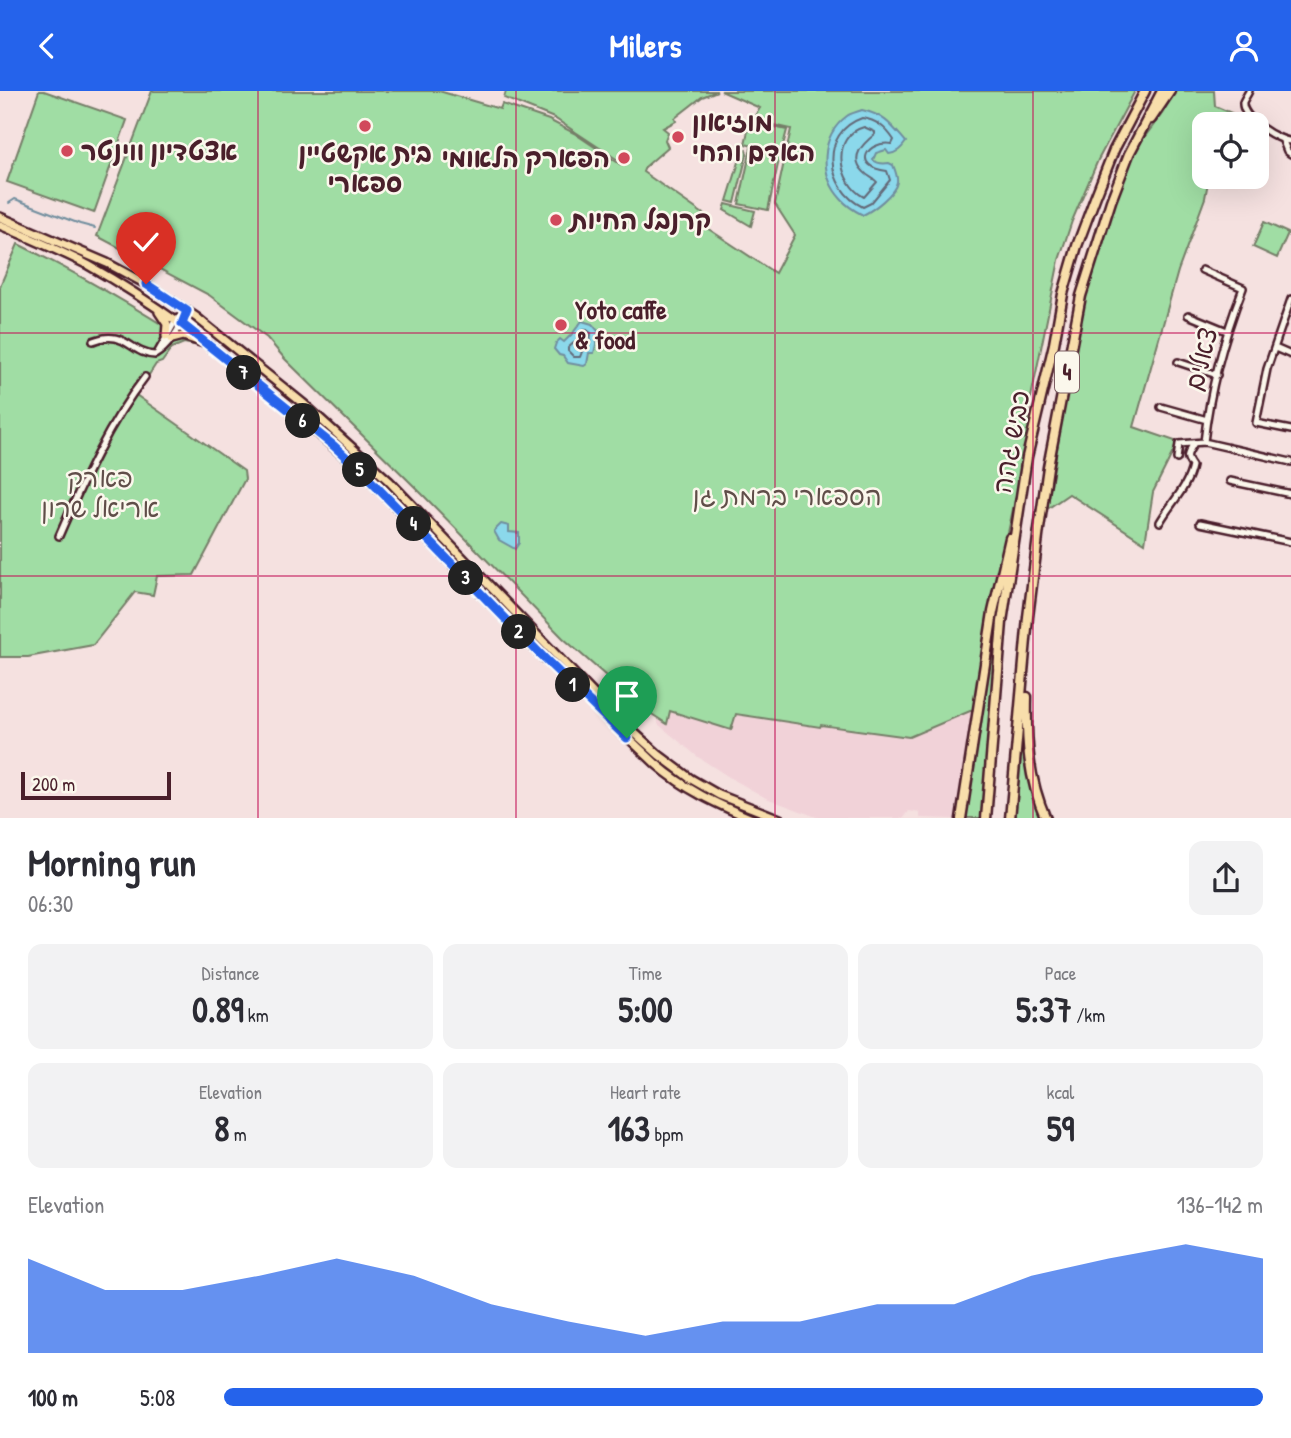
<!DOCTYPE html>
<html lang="en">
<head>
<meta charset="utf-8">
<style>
	:root { --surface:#fff; --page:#f2f2f3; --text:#2b2b33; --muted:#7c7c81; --accent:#2563eb }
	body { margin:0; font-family:"Patrick Hand","Playpen Sans Hebrew",sans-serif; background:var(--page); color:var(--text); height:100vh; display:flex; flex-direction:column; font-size:26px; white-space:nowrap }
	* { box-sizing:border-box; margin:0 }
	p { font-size:23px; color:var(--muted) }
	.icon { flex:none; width:38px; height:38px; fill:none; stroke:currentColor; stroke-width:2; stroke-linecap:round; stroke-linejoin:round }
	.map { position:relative; height:727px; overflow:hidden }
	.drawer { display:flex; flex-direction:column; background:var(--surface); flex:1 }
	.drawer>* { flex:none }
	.buttons { position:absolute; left:1192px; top:21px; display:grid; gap:14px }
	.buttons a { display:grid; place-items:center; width:77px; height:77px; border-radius:14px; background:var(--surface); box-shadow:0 7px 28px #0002; font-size:35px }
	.scale { position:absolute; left:21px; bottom:18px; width:150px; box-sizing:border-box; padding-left:7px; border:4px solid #4a1f2b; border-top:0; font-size:19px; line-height:24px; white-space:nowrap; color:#4a1f2b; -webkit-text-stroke:5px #fbf7ec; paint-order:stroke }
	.pin { position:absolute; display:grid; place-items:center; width:60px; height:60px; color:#fff; margin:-72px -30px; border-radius:50% 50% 50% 0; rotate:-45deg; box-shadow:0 0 7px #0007 }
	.pin .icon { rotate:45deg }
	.km { position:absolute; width:35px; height:35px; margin:-18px; border-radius:50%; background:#222; color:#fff; font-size:19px; line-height:35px; text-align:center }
	.round { display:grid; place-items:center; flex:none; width:74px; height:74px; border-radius:14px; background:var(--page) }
	.head { display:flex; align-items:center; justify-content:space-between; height:119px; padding:0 28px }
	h1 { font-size:38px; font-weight:700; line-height:52px }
	.figures { display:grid; grid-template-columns:repeat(3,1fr); gap:10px; height:119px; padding:7px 28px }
	.figures div { display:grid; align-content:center; border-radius:14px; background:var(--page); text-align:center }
	.figures b { font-size:35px; font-weight:700 }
	.figures small { font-size:19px; font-weight:400 }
	.figures p { font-size:19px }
	.chart { height:196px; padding:14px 28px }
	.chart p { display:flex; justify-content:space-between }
	.chart svg { width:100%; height:126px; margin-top:7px; fill:var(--accent); opacity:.7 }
	ul { padding:0 28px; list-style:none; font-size:23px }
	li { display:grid; grid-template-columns:112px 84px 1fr; align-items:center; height:52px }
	li i { height:18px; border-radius:9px; background:var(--accent) }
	header { display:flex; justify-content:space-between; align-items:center; height:91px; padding:0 28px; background:var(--accent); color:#fff; font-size:32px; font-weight:700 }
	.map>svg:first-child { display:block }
</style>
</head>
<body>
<header><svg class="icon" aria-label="back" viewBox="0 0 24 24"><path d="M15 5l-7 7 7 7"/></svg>Milers<svg class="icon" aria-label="person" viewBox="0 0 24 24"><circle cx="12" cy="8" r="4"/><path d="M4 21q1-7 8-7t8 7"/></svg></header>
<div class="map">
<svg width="1291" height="728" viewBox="0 0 1291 728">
	<rect width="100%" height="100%" fill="#f5e1e0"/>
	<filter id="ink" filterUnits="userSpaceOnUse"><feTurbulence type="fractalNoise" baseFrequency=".0143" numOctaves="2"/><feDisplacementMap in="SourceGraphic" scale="14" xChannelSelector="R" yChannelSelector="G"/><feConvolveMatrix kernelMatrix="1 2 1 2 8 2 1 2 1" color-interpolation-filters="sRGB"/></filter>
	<g filter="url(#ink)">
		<path fill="#f1d2d8" d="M 975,618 L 962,696 L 954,728 L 920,727 L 920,722 L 909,720 L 904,727 L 819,727 L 766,707 L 729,686 L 698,666 L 658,633 L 658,629 L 667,632 L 670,620 L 731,638 L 736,623 L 820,636 L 821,634 L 863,640 Z"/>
		<path fill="#a0dda4" stroke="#757e68" stroke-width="2" d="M 39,0 L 44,0 L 127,29 L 94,122 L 7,91 Z
			M 152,0 L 439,0 L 500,18 L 502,13 L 549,29 L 574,42 L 620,73 L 621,71 L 554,27 L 504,7 L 506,0 L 717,0 L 702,6 L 675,27 L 676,30 L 663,37 L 668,41 L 665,49 L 668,56 L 645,76 L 643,81 L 709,127 L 704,135 L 775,182 L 795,144 L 775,113 L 791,38 L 752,29 L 760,17 L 721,0 L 1135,0 L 1098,69 L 1072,130 L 1059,169 L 1027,326 L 1031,334 L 1003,465 L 975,618 L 909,646 L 821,634 L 820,636 L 736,623 L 731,639 L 670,620 L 667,633 L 627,607 L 606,585 L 563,547 L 424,405 L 285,268 L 267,247 L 209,204 L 97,145 Z
			M 1175,0 L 1214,0 L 1215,15 L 1236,24 L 1231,33 L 1204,33 L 1204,86 L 1209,86 L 1205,107 L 1178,180 L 1134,336 L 1178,351 L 1153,401 L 1145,452 L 1069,403 L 1047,418 L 1071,275 L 1087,195 L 1129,72 L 1143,48 L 1162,23 Z
			M 750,31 L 787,39 L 781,62 L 745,53 Z
			M 751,57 L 780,64 L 768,119 L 739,113 Z
			M 743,58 L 746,59 L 747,63 L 735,112 L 727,110 Z
			M 726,113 L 755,120 L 751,135 L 724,119 Z
			M 1264,131 L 1288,142 L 1277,167 L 1253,156 Z
			M 18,153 C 79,183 137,217 194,254 L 184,252 L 172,257 L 162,271 L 156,273 L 136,304 L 244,380 L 245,388 L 194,484 L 157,485 L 153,504 L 135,501 L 93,554 L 28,566 L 0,566 L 0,195 Z
			M 999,517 L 981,727 L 966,727 Z
			M 1023,639 L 1023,661 L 1042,727 L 1015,728 Z"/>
		<path fill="#8bd8eb" stroke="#718e9e" stroke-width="2" d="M 862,19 C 885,24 892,35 906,51 C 901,58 897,62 889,63 L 886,59 L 876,62 L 873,69 C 878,73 883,73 889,72 L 893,74 C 895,79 898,86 897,91 C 895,103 873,119 863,124 C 855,120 847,115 841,108 C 819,84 820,45 847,25 C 851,22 857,21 862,19 Z
			M 582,230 L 592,233 L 599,241 L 594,262 L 589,262 L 587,273 L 584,275 L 568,272 L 563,265 L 559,264 L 554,258 L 556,252 L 560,248 L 564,251 L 572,243 Z
			M 501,433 L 509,435 L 509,441 L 519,442 L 519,452 L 515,458 L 499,449 L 494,440 Z"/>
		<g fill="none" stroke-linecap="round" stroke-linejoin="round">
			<path stroke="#646978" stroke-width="2" d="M 862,27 C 877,29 886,37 894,49 L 892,53 C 867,49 851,76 887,80 L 890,89 L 871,112 L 863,116 C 826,98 819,42 862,27 Z
				M 864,36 L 875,41 L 875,43 C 864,52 848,66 864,81 C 868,86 874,87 877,91 L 864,106 C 838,92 830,45 864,36 Z
				M 584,239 L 587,239 L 591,242 L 590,253 L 583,258 L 580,266 L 574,266 L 568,260 L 568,257 L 578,248 Z"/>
			<path stroke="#718e9e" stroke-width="2" d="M 9,112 L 15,108 L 80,133 L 95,137"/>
			<g stroke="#4a1f2b" stroke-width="10">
				<path id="minor" d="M 1249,0 C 1249,1 1243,10 1243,11 C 1241,27 1278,50 1291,50
					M 1283,50 L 1287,60 L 1291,63
					M 1202,179 L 1243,197 C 1224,246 1210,298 1204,351
					M 1291,208 L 1267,278 L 1256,332 L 1291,339
					M 1188,224 L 1227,240
					M 93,250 C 125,237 130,263 155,264 C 171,254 180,237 187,220
					M 1275,257 L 1291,264
					M 158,261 L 176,229 L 186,221
					M 1178,271 L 1217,284
					M 1161,316 L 1207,329
					M 1177,368 L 1179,353 L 1204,351 L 1291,371
					M 1230,390 L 1291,403
					M 1160,431 C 1171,412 1188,396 1192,375 C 1184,364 1188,363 1194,352
					M 1200,432 L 1291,451
					M 59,445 C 82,392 109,332 145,286"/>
			</g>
			<g stroke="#4a1f2b" stroke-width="12">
				<path id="major" d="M 0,126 L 107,172 L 146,193 L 196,226 L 305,314 L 389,390 L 607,617 L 659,664 L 691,688 L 719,704 L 780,728
					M 0,134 C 30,147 59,159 88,174 C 154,211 213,256 271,304 C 302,329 332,354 361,380 L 544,567 L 656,673 C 686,699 715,712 752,728
					M 159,221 L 167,233 L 166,245
					M 172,248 L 183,245 L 201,251"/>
			</g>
			<g stroke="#4a1f2b" stroke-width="13">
				<path id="highway" d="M 1151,28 L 1170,0
					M 1027,606 C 1026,649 1028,687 1046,728
					M 961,728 L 993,521 L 1010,447
					M 986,728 L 1002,531 L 1027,366 L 1054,253 L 1063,203 L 1077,155 L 1095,107 L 1114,59 L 1145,0
					M 1010,728 L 1028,526 L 1039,438 L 1048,376 L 1081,205 L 1111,110 L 1129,63 L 1162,0"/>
			</g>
			<use href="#minor" stroke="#fbf7ec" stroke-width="5"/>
			<use href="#major" stroke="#f8deab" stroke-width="7"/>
			<use href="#highway" stroke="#f8deab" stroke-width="8"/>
		</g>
	</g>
	<g fill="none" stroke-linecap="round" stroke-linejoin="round" filter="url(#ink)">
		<g stroke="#fff" stroke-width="14">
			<path id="route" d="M 146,193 L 187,220 L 182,233 L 334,355 L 361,380 L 544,567 L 627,647"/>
		</g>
		<use href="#route" stroke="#2563eb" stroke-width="9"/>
	</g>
	<path fill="none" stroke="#c2185b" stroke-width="2" stroke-opacity="0.55" d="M 258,0 L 258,728M 516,0 L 516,728M 775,0 L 775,728M 1033,0 L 1033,728M 0,242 L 1291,242M 0,485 L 1291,485"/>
	<g fill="#d1495b" stroke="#fbf7ec" stroke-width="2.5">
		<circle cx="365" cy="35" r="7"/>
		<circle cx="678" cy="46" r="7"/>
		<circle cx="67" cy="60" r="7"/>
		<circle cx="624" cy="67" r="7"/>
		<circle cx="556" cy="129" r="7"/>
		<circle cx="561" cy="234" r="7"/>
	</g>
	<g text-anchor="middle" stroke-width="5" stroke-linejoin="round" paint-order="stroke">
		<rect fill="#fbf7ec" stroke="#7f6065" stroke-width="2" x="1055" y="260.5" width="24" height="41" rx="5"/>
		<g font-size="24" font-weight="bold" fill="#4a1f2b">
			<text x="1067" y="289">4</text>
		</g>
		<g font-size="26" font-weight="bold" fill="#4a1f2b" stroke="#fbf7ec" text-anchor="start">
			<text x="692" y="40">מוזיאון<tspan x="692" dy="30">האדם והחי</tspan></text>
			<text x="81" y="69">אצטדיון ווינטר</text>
			<text x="365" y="71" text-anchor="middle">בית אקשטיין<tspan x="365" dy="30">ספארי</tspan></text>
			<text x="610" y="76" text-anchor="end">הפארק הלאומי</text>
			<text x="570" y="138">קרנבל החיות</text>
			<text x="575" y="228">Yoto caffe<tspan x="575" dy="30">&amp; food</tspan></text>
		</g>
		<g font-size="26" fill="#4a1f2b" stroke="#fbf7ec">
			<text transform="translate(1201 268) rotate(-76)" y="9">צאלים</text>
			<text transform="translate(1011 351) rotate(-79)" y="9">כביש גהה</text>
		</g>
		<g font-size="26" fill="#604e49" stroke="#fbf7ec">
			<text x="100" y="396">פארק<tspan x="100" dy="30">אריאל שרון</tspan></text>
			<text x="787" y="414">הספארי ברמת גן</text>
		</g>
	</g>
</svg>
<div class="buttons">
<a><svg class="icon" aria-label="locate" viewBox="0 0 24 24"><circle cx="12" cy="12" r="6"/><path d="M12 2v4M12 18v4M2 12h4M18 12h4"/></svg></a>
</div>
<div class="scale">200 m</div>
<div class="pin" style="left:627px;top:647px;background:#1e9e55"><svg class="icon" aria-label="arrive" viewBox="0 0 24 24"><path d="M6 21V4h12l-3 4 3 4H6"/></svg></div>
<div class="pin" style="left:146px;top:193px;background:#d93025"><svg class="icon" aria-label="check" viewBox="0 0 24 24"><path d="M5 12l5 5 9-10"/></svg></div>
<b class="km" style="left:573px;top:594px">1</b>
<b class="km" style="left:519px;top:541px">2</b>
<b class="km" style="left:466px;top:487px">3</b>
<b class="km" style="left:414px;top:433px">4</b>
<b class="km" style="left:360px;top:379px">5</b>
<b class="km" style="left:303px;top:330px">6</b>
<b class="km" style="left:244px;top:282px">7</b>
</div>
<section class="drawer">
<div class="head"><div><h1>Morning run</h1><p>06:30</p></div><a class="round"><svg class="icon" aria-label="share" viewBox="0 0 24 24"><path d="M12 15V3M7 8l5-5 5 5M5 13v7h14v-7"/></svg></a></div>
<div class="figures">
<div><p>Distance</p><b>0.89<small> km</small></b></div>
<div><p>Time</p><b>5:00</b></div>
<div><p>Pace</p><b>5:37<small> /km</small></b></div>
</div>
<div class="figures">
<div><p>Elevation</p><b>8<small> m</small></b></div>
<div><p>Heart rate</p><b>163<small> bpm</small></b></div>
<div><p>kcal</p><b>59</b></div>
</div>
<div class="chart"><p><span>Elevation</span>136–142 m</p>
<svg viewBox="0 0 160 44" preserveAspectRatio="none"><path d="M0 44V11L10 22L20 22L30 17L40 11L50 17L60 27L70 33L80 38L90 33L100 33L110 27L120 27L130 17L140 11L150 6L160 11V44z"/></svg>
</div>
<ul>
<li><b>100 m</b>5:08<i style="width:100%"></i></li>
</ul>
</section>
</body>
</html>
